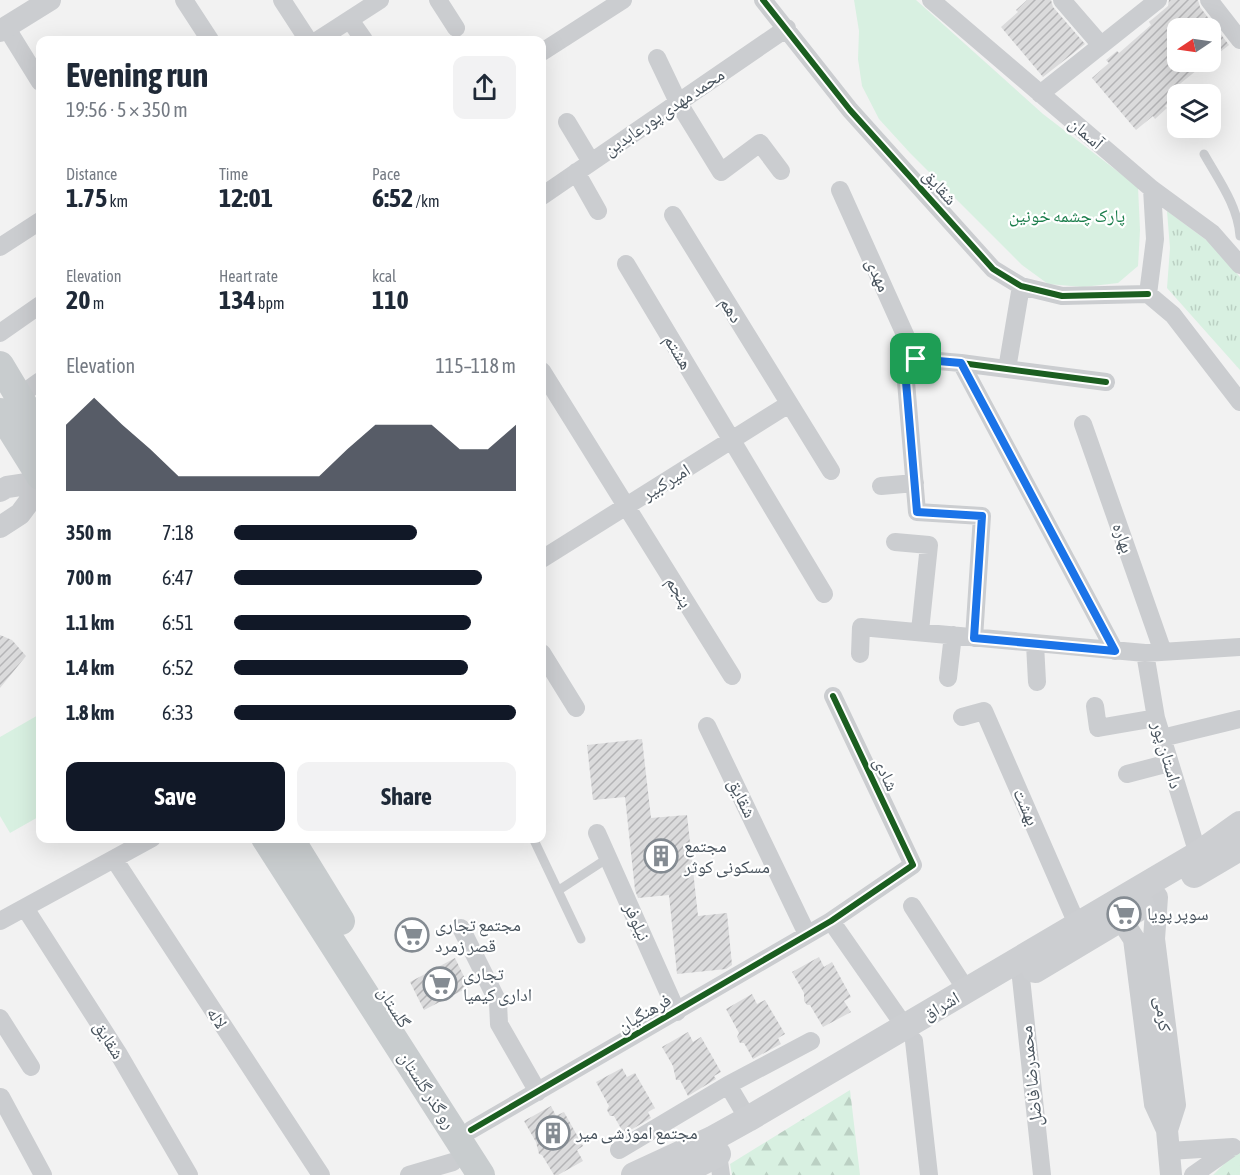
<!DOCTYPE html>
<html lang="en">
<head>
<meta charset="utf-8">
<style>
	:root { --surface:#fff; --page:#f2f2f3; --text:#1f2937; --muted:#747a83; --accent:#111827 }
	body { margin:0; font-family:"Asap Condensed","Noto Naskh Arabic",sans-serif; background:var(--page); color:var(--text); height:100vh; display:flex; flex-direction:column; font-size:22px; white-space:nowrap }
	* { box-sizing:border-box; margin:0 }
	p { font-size:20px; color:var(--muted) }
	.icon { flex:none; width:33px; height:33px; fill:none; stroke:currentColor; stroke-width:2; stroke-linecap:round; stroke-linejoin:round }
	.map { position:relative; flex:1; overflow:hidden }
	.drawer { position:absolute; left:36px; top:36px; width:510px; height:807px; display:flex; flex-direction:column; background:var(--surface); border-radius:12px; box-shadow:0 6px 24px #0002 }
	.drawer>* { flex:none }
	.needle { width:39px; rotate:257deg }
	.controls { position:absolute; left:1167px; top:18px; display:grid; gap:12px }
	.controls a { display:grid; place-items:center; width:54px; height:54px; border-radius:12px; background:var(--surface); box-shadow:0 6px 24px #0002; font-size:30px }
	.pin { position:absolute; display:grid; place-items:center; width:51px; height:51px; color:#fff; margin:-26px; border-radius:12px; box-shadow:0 3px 9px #0006 }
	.round { display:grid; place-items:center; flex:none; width:63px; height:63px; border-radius:12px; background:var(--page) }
	.summary { display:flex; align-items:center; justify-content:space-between; height:102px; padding:0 30px }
	h1 { font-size:33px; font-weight:700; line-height:45px }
	.figures { display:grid; grid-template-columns:repeat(3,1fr); gap:9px; height:102px; padding:6px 30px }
	.figures div { display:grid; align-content:center }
	.figures b { font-size:26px; font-weight:700 }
	.figures small { font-size:16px; font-weight:400 }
	.figures p { font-size:16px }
	.chart { height:168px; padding:12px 30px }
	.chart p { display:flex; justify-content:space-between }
	.chart svg { width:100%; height:108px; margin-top:6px; fill:var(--accent); opacity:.7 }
	.primary-button { display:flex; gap:12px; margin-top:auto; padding:12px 30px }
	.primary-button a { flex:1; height:69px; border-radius:12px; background:var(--accent); color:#fff; font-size:24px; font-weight:700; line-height:69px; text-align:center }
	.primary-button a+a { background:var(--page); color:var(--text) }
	ul { padding:0 30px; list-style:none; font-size:20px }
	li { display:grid; grid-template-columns:96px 72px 1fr; align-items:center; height:45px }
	li i { height:15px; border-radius:8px; background:var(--accent) }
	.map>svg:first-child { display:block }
</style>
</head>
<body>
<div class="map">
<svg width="1240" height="1175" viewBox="0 0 1240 1175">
	<defs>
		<pattern id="grass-tufts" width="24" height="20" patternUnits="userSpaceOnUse" patternTransform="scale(1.5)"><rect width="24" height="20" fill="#d8f0e1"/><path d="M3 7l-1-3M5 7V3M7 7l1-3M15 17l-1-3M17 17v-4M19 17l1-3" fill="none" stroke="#bbd0c3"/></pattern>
		<pattern id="forest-firs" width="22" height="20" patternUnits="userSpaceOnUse" patternTransform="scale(1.5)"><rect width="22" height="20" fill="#d8f0e1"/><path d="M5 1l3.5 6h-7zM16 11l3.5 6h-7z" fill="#bbd0c3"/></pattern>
		<pattern id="building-hatch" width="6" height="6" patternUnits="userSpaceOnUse" patternTransform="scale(1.5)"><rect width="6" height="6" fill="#dbdbdc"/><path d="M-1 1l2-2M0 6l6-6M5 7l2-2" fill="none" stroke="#b4b4b6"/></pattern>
	</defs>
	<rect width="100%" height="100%" fill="#f2f2f2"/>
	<path fill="url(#grass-tufts)" d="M 1167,211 L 1209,242 L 1240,277 L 1240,370 L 1167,288 L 1170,248 Z"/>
	<path fill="url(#forest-firs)" d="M 850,1090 L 860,1175 L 732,1175 L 730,1164 Z
		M 1240,1152 L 1240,1175 L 1213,1175 L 1231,1157 Z"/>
	<path fill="#d8f0e1" d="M 854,0 L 916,0 L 1043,114 L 1138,187 L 1140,230 L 1138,266 L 1118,283 L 1083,287 L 1048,284 L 1022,265 L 910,153 L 879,119 L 862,86 L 858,59 L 859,31 Z
		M 40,714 L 40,816 L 10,833 L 0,816 L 0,737 Z"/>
	<path fill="url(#building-hatch)" d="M 1027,0 L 1051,0 L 1053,7 L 1085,44 L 1043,77 L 1001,27 L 1018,12 L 1016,10 Z
		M 1169,0 L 1198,0 L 1200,7 L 1229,45 L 1210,60 L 1210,28 L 1178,28 L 1178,62 L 1207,62 L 1176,87 L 1181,92 L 1165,106 L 1167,108 L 1155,119 L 1153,116 L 1136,130 L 1092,78 L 1109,63 L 1106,60 L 1117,51 L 1119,53 L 1151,25 L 1149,22 L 1168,6 Z
		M 0,635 L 12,640 L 26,656 L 0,688 Z
		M 642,739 L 651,818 L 687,815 L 698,916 L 727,913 L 732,965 L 726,969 L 677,974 L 669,895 L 638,898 L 635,890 L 625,797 L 593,800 L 587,745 Z
		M 819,957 L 824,967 L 832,962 L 851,997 L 844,1001 L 851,1012 L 823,1027 L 810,1005 L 807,1005 L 804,1001 L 804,993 L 792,972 Z
		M 455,958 L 469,987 L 424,1010 L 410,982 Z
		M 752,994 L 757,1004 L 765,1000 L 785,1034 L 778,1038 L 781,1044 L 753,1059 L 744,1043 L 740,1043 L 737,1037 L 739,1033 L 726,1009 Z
		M 688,1032 L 693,1042 L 701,1037 L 721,1072 L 714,1076 L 716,1079 L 688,1096 L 680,1080 L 676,1080 L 673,1066 L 662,1047 Z
		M 622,1068 L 627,1077 L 635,1073 L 655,1108 L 648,1112 L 651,1118 L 624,1134 L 614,1116 L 610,1116 L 607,1110 L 609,1106 L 596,1082 Z
		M 551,1106 L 556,1116 L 564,1112 L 583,1146 L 577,1150 L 583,1161 L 558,1175 L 554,1175 L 542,1155 L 539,1154 L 536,1142 L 524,1121 Z"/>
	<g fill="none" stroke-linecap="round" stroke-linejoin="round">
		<path stroke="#cbcdd0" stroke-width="9" d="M 1204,154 C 1218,179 1238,206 1240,236
			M 533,838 L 581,939
			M 559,890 L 608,858"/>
		<path stroke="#cbcdd0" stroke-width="18" d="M 184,0 L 210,40
			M 282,0 L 308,40
			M 438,0 L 456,28
			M 763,0 L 850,110 L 993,269 L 1021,286 L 1062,296 L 1148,294
			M 931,0 L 1152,189 L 1212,233 L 1240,265
			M 1062,0 L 1100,44
			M 1209,0 L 1240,40
			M 350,20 L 364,40
			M 6,27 L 40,82
			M 318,40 L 380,0
			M 542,52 L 623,0
			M 657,58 L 678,102 L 721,172 L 760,143 L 781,171
			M 1040,94 L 1158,0
			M 567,122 L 591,162
			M 576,172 L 598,211
			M 840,190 L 916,359
			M 542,196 L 787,28
			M 673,215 L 831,471
			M 0,247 L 40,221
			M 626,264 L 824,594
			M 1148,294 L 1173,315 L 1240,402
			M 1148,294 L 1155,239 L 1152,189
			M 0,333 L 40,305
			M 961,363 L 1115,651
			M 1007,369 L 1021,286
			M 542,371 L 732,676
			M 19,396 L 40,381
			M 1083,424 L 1163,652
			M 881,486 L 915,483
			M 895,542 L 929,545 L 920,631
			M 542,559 L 789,404
			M 974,638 L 982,516 L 917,512 L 904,358 L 961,363 L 1106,382
			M 1035,644 L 1037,682
			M 542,653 L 576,708
			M 1145,653 L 1156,718 L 1198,854
			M 860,654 L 861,627 L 1145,653 L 1240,647
			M 948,678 L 953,635
			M 1095,706 L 1098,728 L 1156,718
			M 962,717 L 984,711 L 1077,924
			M 707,726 L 807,934
			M 1162,738 L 1240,719
			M 1127,774 L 1169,763
			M 597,833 L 677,1012
			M 114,859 L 321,1175
			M 912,906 L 967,991
			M 25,908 L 118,1053 L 189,1175
			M 0,921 L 152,838
			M 831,921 L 905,1027
			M 461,928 L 498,1002 L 499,1024 L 538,1092
			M 1021,978 L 1042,1175
			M 0,1018 L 31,1067
			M 914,1041 L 929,1175
			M 728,1085 L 748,1119
			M 1,1097 L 43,1175
			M 471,1130 L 831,921 L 913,865 L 833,696
			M 619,1150 L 728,1085 L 811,1041
			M 1169,1151 L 1233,1147
			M 718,1154 L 721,1175
			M 409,1175 L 453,1162
			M 1193,1175 L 1233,1147"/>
		<path stroke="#cbcdd0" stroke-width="22" d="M 0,31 L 50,0
			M 0,491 L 7,487 L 40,482
			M 0,527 L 20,514 L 40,487
			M 1157,897 L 1154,939 L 1175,1105 L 1167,1130
			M 1121,919 L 1134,939 L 1155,1104 L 1167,1130 L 1171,1175"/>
		<path stroke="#ccced1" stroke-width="26" d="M 1194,875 L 1240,848
			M 1035,970 L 1142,906
			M 634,1175 L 712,1139 L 748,1119 L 1198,854 L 1240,824
			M 678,1175 L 718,1154"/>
		<path stroke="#c8ccce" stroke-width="28" d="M 0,365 L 40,432
			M 0,412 L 40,476
			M 265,838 L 481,1175
			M 290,838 L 341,921"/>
		<g stroke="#fff" stroke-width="10">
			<path id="cycleway" d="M 763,0 L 850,110 L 993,269 L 1021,286 L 1062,296 L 1148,294
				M 974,638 L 982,516 L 917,512 L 904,358 L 961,363 L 1106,382
				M 471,1130 L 831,921 L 913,865 L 833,696"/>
		</g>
		<use href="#cycleway" stroke="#1b5e20" stroke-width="6"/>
	</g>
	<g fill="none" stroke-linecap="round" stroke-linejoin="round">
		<g stroke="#fff" stroke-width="12">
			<path id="route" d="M 904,358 L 961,363 L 1115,651 L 974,638 L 982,516 L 917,512 Z"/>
		</g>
		<use href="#route" stroke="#1a73e8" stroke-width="8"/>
	</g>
	<defs>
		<g id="building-ring" transform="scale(1.725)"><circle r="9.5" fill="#fff" stroke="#848b92" stroke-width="1.5"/><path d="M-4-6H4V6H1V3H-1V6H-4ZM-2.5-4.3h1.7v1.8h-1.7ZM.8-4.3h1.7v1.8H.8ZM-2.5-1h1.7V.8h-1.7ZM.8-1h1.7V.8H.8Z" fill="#848b92"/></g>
		<g id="supermarket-ring" transform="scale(1.725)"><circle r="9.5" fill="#fff" stroke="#848b92" stroke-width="1.5"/><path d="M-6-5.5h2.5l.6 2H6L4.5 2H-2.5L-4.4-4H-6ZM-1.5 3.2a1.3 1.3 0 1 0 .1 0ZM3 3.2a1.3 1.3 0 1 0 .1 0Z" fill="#848b92"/></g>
	</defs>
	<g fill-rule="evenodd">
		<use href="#building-ring" x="661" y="856"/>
		<use href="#supermarket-ring" x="1124" y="914"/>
		<use href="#supermarket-ring" x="412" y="935"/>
		<use href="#supermarket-ring" x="440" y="984"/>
		<use href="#building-ring" x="553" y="1133"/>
	</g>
	<g text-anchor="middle" stroke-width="4.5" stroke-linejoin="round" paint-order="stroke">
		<g font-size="18" fill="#49545e" stroke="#fff">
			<text transform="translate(664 112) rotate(-34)" y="6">محمد مهدی پورعابدین</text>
			<text transform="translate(1086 133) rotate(41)" y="6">آسمان</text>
			<text transform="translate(940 187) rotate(48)" y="6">شقایق</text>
			<text transform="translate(878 275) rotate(66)" y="6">مهدی</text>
			<text transform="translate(731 310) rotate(58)" y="6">دهم</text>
			<text transform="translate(678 352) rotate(59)" y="6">هشتم</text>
			<text transform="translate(666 482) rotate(-32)" y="6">امیرکبیر</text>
			<text transform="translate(1123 538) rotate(71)" y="6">بهاره</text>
			<text transform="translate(679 592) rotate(58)" y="6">پنجم</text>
			<text transform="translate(1167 755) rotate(74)" y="6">داستان پور</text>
			<text transform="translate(886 774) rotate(65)" y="6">شادی</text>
			<text transform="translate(742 798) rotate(64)" y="6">شقایق</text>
			<text transform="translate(1026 807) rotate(66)" y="6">بهشت</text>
			<text transform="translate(637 922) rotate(66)" y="6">نیلوفر</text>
			<text transform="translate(941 1006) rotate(-30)" y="6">اشراق</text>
			<text transform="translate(394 1007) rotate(58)" y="6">گلستان</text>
			<text transform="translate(644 1013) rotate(-30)" y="6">فرهنگیان</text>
			<text transform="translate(1163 1014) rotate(83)" y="6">کرمی</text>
			<text transform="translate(217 1018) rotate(57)" y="6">لاله</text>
			<text transform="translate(109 1040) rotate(58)" y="6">شقایق</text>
			<text transform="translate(1031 1076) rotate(-96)" y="6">محمدرضا فاضل</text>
			<text transform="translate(427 1090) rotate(57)" y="6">رو گذر گلستان</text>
		</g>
		<g font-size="18" fill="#1b7e4c" stroke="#fff">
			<text x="1067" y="222">پارک چشمه خونین</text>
		</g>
		<g font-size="18" fill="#49545e" stroke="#fff" text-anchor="start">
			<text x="684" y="852">مجتمع<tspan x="684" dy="21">مسکونی کوثر</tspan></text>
			<text x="1147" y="920">سوپر پویا</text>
			<text x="435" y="931">مجتمع تجاری<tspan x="435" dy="21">قصر زمرد</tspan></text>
			<text x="463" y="980">تجاری<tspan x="463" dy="21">اداری کیمیا</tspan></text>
			<text x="576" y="1139">مجتمع اموزشی میر</text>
		</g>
	</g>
</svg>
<div class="controls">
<a><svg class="needle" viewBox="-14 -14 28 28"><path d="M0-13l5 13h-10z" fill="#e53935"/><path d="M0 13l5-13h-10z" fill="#747a83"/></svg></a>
<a><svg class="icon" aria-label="layers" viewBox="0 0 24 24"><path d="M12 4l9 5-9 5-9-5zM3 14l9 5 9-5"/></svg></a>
</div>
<div class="pin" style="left:916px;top:359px;background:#1e9e55"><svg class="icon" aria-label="arrive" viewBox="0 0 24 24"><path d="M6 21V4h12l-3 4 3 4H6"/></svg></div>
<section class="drawer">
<div class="summary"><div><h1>Evening run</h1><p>19:56 · 5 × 350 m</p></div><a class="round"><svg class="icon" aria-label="share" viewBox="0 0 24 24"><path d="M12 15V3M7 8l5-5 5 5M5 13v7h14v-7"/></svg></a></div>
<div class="figures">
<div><p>Distance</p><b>1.75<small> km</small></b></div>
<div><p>Time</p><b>12:01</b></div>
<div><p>Pace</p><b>6:52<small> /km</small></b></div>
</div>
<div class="figures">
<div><p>Elevation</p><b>20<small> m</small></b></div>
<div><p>Heart rate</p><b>134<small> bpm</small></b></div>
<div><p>kcal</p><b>110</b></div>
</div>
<div class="chart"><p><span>Elevation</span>115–118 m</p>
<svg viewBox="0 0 160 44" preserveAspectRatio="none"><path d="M0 44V17L10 6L20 17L30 27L40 38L50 38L60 38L70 38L80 38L90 38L100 27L110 17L120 17L130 17L140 27L150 27L160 17V44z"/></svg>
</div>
<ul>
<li><b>350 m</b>7:18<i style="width:65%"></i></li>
<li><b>700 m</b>6:47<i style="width:88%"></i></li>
<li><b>1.1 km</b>6:51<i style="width:84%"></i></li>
<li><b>1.4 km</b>6:52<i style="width:83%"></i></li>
<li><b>1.8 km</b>6:33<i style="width:100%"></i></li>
</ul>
<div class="primary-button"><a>Save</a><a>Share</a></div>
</section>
</div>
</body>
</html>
